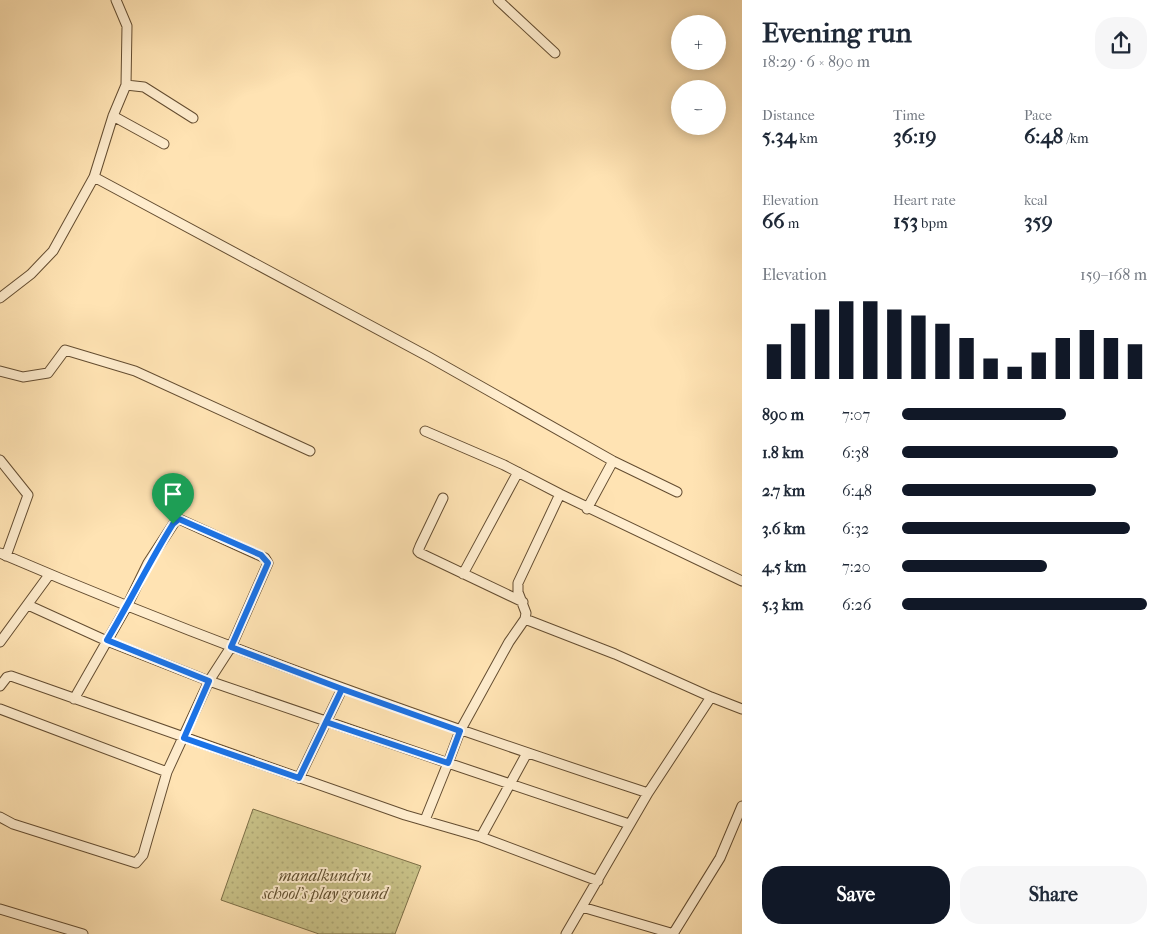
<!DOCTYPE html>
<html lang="en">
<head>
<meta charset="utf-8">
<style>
	:root { --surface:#fff; --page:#f6f6f7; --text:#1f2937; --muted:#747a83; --accent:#111827 }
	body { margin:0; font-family:"IM FELL French Canon",serif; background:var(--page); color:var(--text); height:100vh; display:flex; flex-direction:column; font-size:19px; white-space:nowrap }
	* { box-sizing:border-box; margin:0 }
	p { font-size:16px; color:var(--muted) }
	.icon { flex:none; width:28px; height:28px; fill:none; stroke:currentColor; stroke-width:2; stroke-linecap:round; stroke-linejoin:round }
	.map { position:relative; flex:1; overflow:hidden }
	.panel { display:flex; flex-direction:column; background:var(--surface); width:425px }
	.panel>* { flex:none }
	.controls { position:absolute; left:671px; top:15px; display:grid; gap:10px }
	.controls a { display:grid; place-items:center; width:55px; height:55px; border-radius:50%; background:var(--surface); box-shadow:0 2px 12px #0003; font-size:25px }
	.pin { position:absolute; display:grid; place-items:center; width:42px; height:42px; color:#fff; margin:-51px -21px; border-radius:50% 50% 50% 0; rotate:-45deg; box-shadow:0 0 5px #0007 }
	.pin .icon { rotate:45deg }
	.round { display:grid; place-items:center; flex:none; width:52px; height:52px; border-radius:20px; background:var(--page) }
	.headline { display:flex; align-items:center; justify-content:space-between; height:85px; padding:0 20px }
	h1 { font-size:28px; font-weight:700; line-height:38px }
	.stats { display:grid; grid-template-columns:repeat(3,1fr); gap:8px; height:85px; padding:5px 20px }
	.stats div { display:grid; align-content:center }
	.stats b { font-size:21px; font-weight:700 }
	.stats small { font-size:14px; font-weight:400 }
	.stats p { font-size:14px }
	.chart { height:140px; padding:10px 20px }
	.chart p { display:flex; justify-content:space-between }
	.chart svg { width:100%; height:90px; margin-top:5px; stroke:var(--accent); stroke-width:6 }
	.cta { display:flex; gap:10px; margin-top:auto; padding:10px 20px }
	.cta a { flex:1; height:58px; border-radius:20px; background:var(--accent); color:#fff; font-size:20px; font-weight:700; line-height:58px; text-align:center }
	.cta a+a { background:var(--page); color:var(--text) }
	ul { padding:0 20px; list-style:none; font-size:16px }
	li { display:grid; grid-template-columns:80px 60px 1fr; align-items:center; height:38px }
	li i { height:12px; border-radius:6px; background:var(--accent) }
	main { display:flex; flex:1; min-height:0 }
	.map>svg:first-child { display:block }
</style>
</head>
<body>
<main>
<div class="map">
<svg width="742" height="934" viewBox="0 0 742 934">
	<defs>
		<pattern id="park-dots" width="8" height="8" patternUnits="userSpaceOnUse" patternTransform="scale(1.25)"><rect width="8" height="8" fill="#c8c187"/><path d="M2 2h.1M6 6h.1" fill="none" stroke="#aca573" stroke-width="1.8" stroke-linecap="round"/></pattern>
	</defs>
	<rect width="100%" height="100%" fill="#ffe3b3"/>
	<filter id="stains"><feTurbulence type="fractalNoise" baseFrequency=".004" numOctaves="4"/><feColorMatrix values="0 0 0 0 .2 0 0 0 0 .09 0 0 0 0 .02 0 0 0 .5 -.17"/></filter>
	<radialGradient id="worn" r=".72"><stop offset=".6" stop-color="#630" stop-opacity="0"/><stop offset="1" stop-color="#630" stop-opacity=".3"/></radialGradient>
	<path fill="url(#park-dots)" stroke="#7c6e46" d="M 253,809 L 421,866 L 395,934 L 319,934 L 221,900 Z"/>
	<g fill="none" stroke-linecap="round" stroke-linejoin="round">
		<g stroke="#644d31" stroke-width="11">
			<path id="minor" d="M 498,0 L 555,53
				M 126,85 L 144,87 L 193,118
				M 113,116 L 164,144
				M 94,177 L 429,357 L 613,461 L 677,492
				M 0,298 L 31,274 L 53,251 L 94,177 L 113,116 L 126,85 L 127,26 L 116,0
				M 0,371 L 23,377 L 48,373 L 65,350 L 135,371 L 310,451
				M 425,431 L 504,465 L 560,494
				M 0,460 L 28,495 L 6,556
				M 443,498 L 420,546 L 418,551 L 420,553 L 523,602
				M 587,509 L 613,461
				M 0,553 C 212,644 429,721 648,793
				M 463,574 L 518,472
				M 28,605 L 107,641 L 209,681 L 448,763 L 460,731 L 509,642 L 525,619 L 526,613 L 518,592 L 518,583 L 560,494 L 742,581
				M 525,619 L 615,654 L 711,697
				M 0,642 L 49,575
				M 0,686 L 7,677 L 11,676 L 405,815 L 481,837 L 598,881
				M 0,709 L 167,772 L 209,681 L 231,647 L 268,563 L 265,558 L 179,519 L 176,520 L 148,563 L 127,606 L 74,699
				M 299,778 L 342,689
				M 0,817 L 13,824 L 136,863 L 143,855 L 167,772
				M 425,820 L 448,763 L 629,824
				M 481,837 L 527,753
				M 582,907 L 674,934
				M 0,909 L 83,934
				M 566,934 L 648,793 L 711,697 L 742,709
				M 673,934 L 720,858 L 742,806"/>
		</g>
		<use href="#minor" stroke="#ffedce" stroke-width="9"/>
	</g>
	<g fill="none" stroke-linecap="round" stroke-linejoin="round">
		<g stroke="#fff" stroke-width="10">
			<path id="route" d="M 173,524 C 149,562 130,602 107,640 L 209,681 L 184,738 L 299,778 L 342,689 L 460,731 L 448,763 L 326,722 L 342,689 L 231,647 L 268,563 L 261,555 L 179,519 L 173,524"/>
		</g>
		<use href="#route" stroke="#1a73e8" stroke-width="6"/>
	</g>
	<g text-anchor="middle" stroke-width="4" stroke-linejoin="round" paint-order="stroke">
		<g font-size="16" font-style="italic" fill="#5e4d2d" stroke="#ffedce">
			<text x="325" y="881">manalkundru<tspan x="325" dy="18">school's play ground</tspan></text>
		</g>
	</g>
	<rect width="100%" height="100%" filter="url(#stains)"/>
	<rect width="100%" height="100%" fill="url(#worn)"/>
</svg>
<div class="controls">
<a>+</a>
<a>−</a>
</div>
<div class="pin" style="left:173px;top:524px;background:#1e9e55"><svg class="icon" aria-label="arrive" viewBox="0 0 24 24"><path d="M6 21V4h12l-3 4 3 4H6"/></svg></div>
</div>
<section class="panel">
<div class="headline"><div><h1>Evening run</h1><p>18:29 · 6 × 890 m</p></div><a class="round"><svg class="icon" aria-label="share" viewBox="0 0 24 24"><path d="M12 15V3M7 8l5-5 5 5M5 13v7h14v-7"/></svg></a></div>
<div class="stats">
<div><p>Distance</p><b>5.34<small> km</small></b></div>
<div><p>Time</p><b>36:19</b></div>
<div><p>Pace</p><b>6:48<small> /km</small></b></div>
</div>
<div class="stats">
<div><p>Elevation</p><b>66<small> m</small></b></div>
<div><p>Heart rate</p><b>153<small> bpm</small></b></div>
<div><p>kcal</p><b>359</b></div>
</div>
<div class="chart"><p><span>Elevation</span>159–168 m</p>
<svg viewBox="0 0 160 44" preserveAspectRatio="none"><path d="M5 44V27M15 44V17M25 44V10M35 44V6M45 44V6M55 44V10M65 44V13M75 44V17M85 44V24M95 44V34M105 44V38M115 44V31M125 44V24M135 44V20M145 44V24M155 44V27"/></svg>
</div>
<ul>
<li><b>890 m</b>7:07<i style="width:67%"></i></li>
<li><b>1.8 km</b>6:38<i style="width:88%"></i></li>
<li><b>2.7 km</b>6:48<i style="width:79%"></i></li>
<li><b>3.6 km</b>6:32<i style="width:93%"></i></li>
<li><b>4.5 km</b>7:20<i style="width:59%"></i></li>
<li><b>5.3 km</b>6:26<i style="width:100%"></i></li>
</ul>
<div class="cta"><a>Save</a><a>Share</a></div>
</section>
</main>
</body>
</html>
